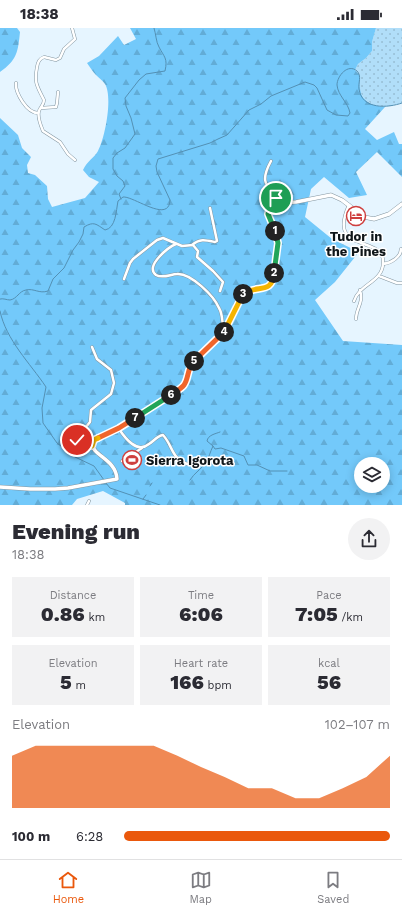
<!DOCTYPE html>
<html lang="en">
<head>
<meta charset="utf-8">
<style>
	:root { --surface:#fff; --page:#f2f2f3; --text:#2b2b33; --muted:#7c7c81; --line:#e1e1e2; --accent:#ea580c }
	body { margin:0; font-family:"Work Sans",sans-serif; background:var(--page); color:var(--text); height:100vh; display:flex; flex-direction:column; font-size:15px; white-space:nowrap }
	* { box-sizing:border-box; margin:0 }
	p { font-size:13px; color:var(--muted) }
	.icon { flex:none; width:22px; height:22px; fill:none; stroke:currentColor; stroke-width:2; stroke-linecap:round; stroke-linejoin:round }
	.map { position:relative; height:477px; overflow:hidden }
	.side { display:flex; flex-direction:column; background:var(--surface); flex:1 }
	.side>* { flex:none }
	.tools { position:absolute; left:354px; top:429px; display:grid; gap:8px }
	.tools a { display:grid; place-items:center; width:36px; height:36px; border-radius:50%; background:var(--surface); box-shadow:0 2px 10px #0003; font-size:20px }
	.pin { position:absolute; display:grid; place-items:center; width:34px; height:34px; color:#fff; margin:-17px; border:2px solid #fff; border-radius:50%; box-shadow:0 1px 4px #0007 }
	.km { position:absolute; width:20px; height:20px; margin:-10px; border-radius:50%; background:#222; color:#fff; font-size:11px; line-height:20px; text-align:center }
	.round { display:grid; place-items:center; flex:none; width:42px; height:42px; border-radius:21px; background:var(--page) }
	.overview { display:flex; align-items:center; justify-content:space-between; height:68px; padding:0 12px }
	h1 { font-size:22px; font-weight:800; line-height:30px }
	.metrics { display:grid; grid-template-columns:repeat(3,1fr); gap:6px; height:68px; padding:4px 12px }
	.metrics div { display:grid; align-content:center; border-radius:0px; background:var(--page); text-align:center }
	.metrics b { font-size:20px; font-weight:800 }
	.metrics small { font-size:11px; font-weight:400 }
	.metrics p { font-size:11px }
	.chart { height:112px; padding:8px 12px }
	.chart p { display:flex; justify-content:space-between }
	.chart svg { width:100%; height:72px; margin-top:4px; fill:var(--accent); opacity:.7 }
	ul { padding:0 12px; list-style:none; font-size:13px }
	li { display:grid; grid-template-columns:64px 48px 1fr; align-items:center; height:30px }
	li i { height:10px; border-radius:5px; background:var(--accent) }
	.status { display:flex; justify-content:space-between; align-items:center; height:28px; padding:0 20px; background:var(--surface); direction:ltr }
	.status svg { height:11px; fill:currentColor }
	.menu { display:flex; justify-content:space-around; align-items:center; height:56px; border-top:1px solid var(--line); background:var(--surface); font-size:11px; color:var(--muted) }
	.menu a { display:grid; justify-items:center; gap:2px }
	.menu .active { color:var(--accent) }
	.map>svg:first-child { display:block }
</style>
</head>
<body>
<div class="status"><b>18:38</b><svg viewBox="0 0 49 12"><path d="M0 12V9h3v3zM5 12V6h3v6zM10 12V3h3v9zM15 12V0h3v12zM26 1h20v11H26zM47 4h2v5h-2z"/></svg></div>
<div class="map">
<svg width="402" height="477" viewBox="0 0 402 477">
	<defs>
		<pattern id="grass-dots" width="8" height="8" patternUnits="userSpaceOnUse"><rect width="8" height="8" fill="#b1def9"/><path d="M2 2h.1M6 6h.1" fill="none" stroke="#97bed5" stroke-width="1.8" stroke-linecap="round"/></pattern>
		<pattern id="forest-firs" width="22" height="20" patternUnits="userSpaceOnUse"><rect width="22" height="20" fill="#73c9fa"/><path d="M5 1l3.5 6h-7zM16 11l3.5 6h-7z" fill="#62acd6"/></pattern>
	</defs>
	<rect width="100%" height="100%" fill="#e6f5ff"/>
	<path fill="url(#grass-dots)" d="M 376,0 L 402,0 L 402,75 L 385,79 L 374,77 L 365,72 L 359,62 L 355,42 L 358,36 L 366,30 L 372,23 L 372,14 Z"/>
	<path fill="url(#forest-firs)" fill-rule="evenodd" d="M 0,0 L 17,0 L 20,4 C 18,24 17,32 0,44 Z
		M 130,0 L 376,0 L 372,14 L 372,23 L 366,30 L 358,36 L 355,42 L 360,48 C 358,69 364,76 385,79 L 365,101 L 377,112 L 394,104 L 399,116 L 402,116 L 402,149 L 377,124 L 356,144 L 367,167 L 349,170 L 324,149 L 311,161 L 305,189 L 332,211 L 359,224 L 335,254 L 315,272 L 343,313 L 402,317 L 402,477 L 125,477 L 125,475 L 103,463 L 77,471 L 72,477 L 0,477 L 0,90 L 18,107 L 22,120 L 31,129 L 27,137 L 28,145 L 35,147 L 47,158 L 48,171 L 52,179 L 85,170 L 99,154 L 89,149 L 83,142 C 87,133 94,130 98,123 C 105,110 113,69 105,56 C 103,53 99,50 96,47 C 93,44 90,39 87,35 L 99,28 L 118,8 L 124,17 L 136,11 ZM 361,436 L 383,436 L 383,458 L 361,458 Z"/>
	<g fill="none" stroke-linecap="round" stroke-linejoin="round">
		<path stroke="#5390b4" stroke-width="1" d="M 121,171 L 119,166 L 125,158 L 123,153 L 117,148 L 113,141 L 113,130 L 117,125 L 125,120 L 135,106 L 131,90 L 126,78 L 125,70 L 139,52 L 146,46 L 165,43 C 168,30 164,29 159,19 C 156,14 156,6 154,0
			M 0,271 C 3,270 7,272 10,272 C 17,271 19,263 26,262 C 34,260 39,266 48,263 L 53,251 L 64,240 L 73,222 L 79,214 L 83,206 L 84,199 C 94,193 96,196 105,202 C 116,200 116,183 118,173 L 123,169 C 134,168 169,196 170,172 L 157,144 L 156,138 L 158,131 L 210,115 L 218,111 L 227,107 L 249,82 L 261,76 L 271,68 L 305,54 L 314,57 L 317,60 L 327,82 L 336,87 L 348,88 L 350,85 C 348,74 338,68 337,57 C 337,48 348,35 357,43 C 362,48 358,55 359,61 C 362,82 388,80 402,75
			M 0,283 C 6,312 30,335 46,359 L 42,380 L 43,395 L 57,415 L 75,429 L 94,438 L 104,452
			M 213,418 L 215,421 L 221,420 L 244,428 L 248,437 L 257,437 L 270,443 L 287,443
			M 190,452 C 194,445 202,441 206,434 C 209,430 210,424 213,418 L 207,413 C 208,407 215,406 220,404
			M 106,455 L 110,460 L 160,477
			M 150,458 L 152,455
			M 143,471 L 146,467"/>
		<g stroke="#8496a1" stroke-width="3.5">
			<path id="minor" d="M 72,0 L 75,11 L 64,21 L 60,30 L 56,32 L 44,29 C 39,31 38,34 37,39 C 34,55 37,58 44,72 C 44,77 40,79 39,83 C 37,89 41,98 43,103 L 60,114 L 68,126 L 75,132
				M 16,55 C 15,65 27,85 38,85
				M 41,80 L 56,79 L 57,75 L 58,64
				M 271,133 C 259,155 267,157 279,175
				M 349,177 C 326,227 385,206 383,235 C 383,254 359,256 354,273
				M 176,216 C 169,219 144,238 156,247 C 163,251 171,246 177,246 C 191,245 214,268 219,280 C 223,286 222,296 224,304
				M 192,217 C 200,210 206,212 215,214 L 217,213 L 210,180
				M 383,236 C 391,235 401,229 401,221
				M 379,248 L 397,255 L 402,255
				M 124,251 L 130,235 L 133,231 L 157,212 L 163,210 L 182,218 L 193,217 L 198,223 L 197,229 L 213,243 L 223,254 L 220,263
				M 356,291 C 356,280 364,275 360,262
				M 92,319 L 97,331 L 111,342 L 114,355 L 111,366 L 91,382 L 90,394 L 78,409 L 77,412 C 80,418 86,417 92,418
				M 119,401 C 125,410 137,426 149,416 C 154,413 157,408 163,407 C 173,418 171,430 187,436
				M 122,433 L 142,420
				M 87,477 L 89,473"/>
		</g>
		<g stroke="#8496a1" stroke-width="4.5">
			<path id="secondary" d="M 0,459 L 30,461 L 55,461 L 68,460 L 117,451 C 116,431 92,428 92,415 C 98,406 110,405 119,400 C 141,388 162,372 183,359 C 186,352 187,342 191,336 C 200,324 215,316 224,304 C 231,294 236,271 243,265 C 250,259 268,263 272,256 C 277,247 278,214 275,204 C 273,197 267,190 268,181 L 273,177 L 279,175 L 296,174 L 331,167 L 342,172 L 364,189 L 374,191 L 389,186 L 402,176"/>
		</g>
		<use href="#minor" stroke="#fff" stroke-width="2.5"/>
		<use href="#secondary" stroke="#fff" stroke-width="3.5"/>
	</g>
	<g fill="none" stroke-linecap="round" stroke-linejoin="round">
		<g stroke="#fff" stroke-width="8">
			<path id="split-1" d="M 275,203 L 268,186 L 270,179 L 279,175 L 276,170"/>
		</g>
		<g stroke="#fff" stroke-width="8">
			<path id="split-2" d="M 274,245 L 278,215 L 275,203"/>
		</g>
		<g stroke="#fff" stroke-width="8">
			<path id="split-3" d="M 243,266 C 258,256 272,267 274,245"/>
		</g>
		<g stroke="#fff" stroke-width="8">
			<path id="split-4" d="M 224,304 L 243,266"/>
		</g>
		<g stroke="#fff" stroke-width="8">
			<path id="split-5" d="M 194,333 L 224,304"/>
		</g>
		<g stroke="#fff" stroke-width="8">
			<path id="split-6" d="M 171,367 C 175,364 181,361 184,357 C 189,350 187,340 194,333"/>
		</g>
		<g stroke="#fff" stroke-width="8">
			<path id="split-7" d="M 135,390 L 171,367"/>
		</g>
		<g stroke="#fff" stroke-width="8">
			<path id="split-8" d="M 98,410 L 119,400 L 135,390"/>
		</g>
		<g stroke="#fff" stroke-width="8">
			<path id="split-9" d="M 77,412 L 81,416 L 92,418 L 94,412 L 98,410"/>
		</g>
		<use href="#split-1" stroke="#22a559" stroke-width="5"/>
		<use href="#split-2" stroke="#22a559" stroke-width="5"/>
		<use href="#split-3" stroke="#f5b400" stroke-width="5"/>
		<use href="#split-4" stroke="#f5b400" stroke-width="5"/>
		<use href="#split-5" stroke="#f0652b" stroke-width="5"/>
		<use href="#split-6" stroke="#f0652b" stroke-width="5"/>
		<use href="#split-7" stroke="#22a559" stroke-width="5"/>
		<use href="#split-8" stroke="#f0652b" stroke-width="5"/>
		<use href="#split-9" stroke="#f5b400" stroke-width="5"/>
	</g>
	<defs>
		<g id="hotel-ring" transform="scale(1)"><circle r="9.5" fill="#fff" stroke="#ce3f3e" stroke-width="1.5"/><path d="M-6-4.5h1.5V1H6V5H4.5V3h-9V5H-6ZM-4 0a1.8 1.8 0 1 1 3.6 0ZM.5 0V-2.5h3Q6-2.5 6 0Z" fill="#ce3f3e"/></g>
		<g id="stadium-ring" transform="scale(1)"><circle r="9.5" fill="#fff" stroke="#ce3f3e" stroke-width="1.5"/><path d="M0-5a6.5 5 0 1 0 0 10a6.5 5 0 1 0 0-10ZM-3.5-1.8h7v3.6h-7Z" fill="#ce3f3e"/></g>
	</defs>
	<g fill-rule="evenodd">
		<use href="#hotel-ring" x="356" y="188"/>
		<use href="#stadium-ring" x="132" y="432"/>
	</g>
	<g text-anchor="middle" stroke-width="3" stroke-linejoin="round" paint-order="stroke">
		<g font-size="13" font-weight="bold" fill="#0f161a" stroke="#fff">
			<text x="356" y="213">Tudor in<tspan x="356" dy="15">the Pines</tspan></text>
			<text x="146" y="437" text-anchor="start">Sierra Igorota</text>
		</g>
	</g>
</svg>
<div class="tools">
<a><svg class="icon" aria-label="layers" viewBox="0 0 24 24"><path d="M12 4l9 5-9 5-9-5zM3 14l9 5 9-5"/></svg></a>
</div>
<div class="pin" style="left:276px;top:170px;background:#1e9e55"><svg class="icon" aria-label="arrive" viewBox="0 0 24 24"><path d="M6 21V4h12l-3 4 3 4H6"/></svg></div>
<div class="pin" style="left:77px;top:412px;background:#d93025"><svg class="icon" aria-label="check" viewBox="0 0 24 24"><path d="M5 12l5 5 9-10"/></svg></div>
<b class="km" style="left:275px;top:203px">1</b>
<b class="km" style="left:274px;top:245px">2</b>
<b class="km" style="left:243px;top:266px">3</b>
<b class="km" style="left:224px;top:304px">4</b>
<b class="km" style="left:194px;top:333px">5</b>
<b class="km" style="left:171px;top:367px">6</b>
<b class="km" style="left:135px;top:390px">7</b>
</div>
<section class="side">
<div class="overview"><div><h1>Evening run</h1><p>18:38</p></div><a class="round"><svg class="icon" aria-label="share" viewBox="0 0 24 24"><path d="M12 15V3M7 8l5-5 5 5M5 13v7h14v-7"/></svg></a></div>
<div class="metrics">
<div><p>Distance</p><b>0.86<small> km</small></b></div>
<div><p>Time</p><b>6:06</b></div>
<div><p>Pace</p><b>7:05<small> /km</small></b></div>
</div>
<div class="metrics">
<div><p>Elevation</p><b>5<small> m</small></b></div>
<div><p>Heart rate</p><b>166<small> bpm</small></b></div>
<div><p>kcal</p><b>56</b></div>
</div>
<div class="chart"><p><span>Elevation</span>102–107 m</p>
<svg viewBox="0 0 160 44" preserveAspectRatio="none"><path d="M0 44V12L10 6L20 6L30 6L40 6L50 6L60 6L70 12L80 19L90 25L100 32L110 32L120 38L130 38L140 32L150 25L160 12V44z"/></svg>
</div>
<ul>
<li><b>100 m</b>6:28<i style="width:100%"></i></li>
</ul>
</section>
<nav class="menu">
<a class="active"><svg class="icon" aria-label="home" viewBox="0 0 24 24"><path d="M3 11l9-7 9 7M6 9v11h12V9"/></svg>Home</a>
<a><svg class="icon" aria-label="map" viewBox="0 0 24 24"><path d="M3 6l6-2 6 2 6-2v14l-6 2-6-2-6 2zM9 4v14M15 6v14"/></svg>Map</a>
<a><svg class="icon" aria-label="saved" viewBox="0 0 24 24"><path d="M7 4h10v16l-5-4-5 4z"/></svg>Saved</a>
</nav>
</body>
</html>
